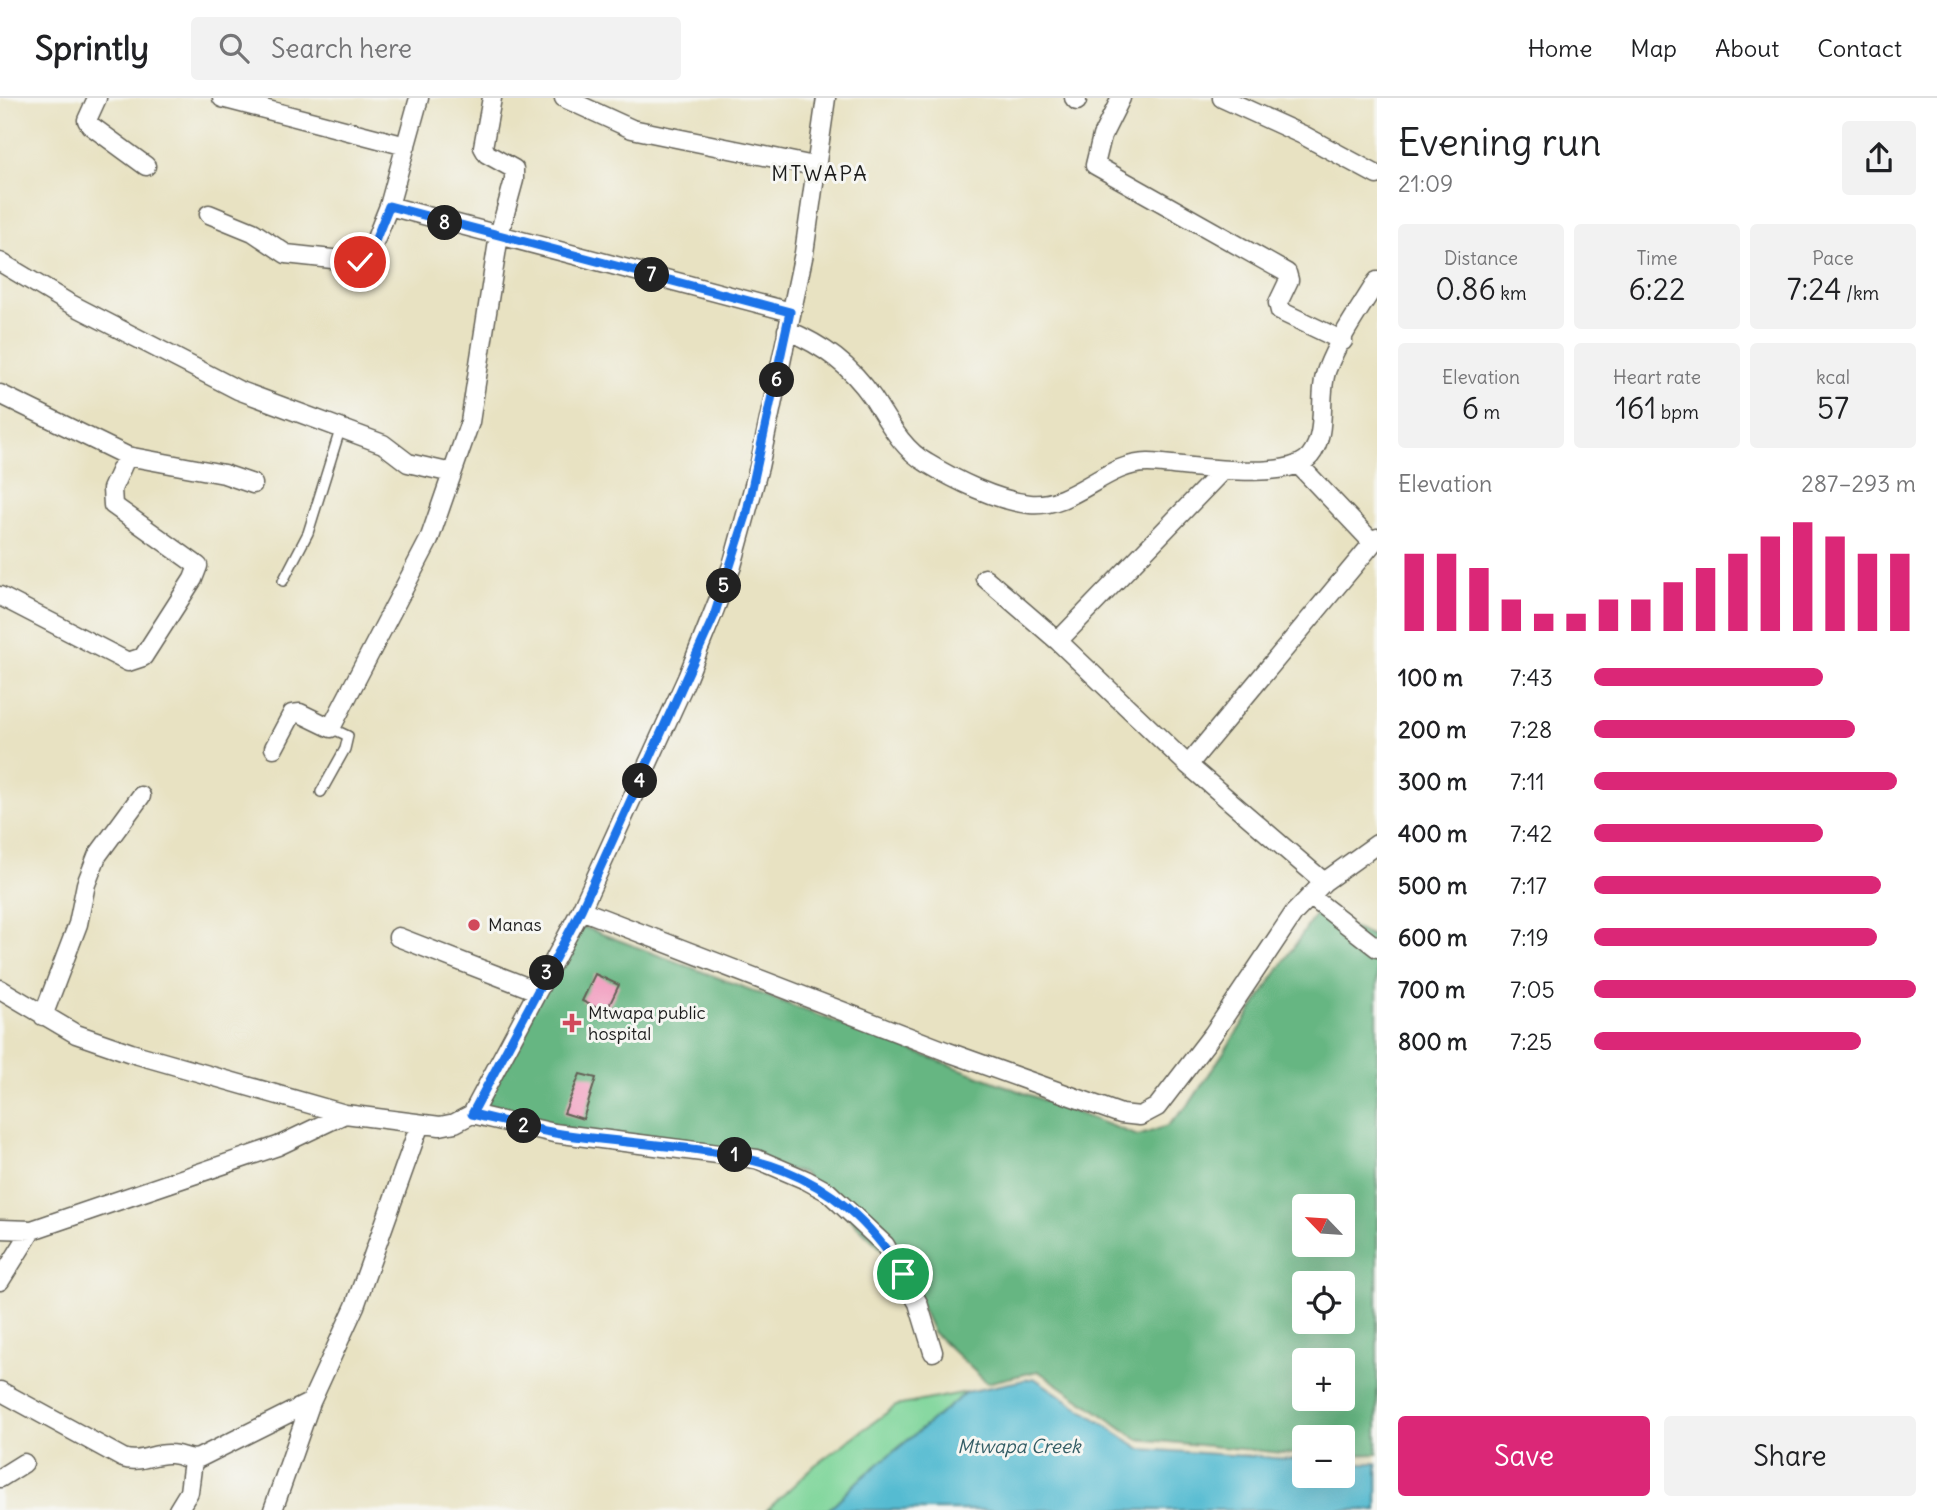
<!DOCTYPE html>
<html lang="en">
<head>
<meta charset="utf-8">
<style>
	:root { --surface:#fff; --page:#f2f2f2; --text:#202124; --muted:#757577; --line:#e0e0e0; --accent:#db2777 }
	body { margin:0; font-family:Delius,sans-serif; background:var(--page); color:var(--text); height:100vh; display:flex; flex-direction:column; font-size:26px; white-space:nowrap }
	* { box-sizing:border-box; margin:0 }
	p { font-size:23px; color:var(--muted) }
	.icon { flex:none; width:38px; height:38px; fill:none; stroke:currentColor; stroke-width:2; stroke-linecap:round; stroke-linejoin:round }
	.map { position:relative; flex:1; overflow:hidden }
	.details { display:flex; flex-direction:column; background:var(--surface); width:560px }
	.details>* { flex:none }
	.needle { width:46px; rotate:295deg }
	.fabs { position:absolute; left:1292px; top:1096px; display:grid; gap:14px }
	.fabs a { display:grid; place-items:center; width:63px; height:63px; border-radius:7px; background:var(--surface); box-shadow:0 7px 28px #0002; font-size:35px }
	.pin { position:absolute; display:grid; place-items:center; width:60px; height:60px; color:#fff; margin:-30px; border:4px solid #fff; border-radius:50%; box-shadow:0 2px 7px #0007 }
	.km { position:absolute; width:35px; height:35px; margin:-18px; border-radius:50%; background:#222; color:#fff; font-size:19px; line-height:35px; text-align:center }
	.round { display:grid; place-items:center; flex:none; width:74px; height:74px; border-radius:7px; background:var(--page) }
	.overview { display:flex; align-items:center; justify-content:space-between; height:119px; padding:0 21px }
	h1 { font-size:38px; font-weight:600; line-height:52px }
	.stats { display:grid; grid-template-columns:repeat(3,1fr); gap:10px; height:119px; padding:7px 21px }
	.stats div { display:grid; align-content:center; border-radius:7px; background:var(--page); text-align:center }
	.stats b { font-size:30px; font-weight:600 }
	.stats small { font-size:19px; font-weight:400 }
	.stats p { font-size:19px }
	.chart { height:196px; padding:14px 21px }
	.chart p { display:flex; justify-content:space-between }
	.chart svg { width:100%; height:126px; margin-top:7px; stroke:var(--accent); stroke-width:6 }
	.cta { display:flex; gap:14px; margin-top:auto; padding:14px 21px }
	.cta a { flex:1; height:80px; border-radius:7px; background:var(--accent); color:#fff; font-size:28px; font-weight:600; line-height:80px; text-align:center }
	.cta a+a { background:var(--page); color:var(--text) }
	ul { padding:0 21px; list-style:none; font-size:23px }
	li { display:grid; grid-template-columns:112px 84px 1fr; align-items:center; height:52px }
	li i { height:18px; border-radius:9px; background:var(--accent) }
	header { display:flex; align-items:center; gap:42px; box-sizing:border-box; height:98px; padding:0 35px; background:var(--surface); border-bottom:2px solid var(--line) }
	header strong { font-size:33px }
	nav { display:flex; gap:38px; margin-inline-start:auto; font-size:24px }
	.search { width:490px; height:63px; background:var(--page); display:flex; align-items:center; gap:18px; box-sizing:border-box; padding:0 24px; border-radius:7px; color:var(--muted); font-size:26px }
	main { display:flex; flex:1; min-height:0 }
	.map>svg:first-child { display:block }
</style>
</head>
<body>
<header>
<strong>Sprintly</strong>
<div class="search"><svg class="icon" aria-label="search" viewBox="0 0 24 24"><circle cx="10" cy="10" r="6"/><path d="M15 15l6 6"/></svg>Search here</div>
<nav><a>Home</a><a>Map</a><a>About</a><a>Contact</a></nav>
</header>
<main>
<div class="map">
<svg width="1377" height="1412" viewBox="0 0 1377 1412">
	<rect width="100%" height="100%" fill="#f6f6f2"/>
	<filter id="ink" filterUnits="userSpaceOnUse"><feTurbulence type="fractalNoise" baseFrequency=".0143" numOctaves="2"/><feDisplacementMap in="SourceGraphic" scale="14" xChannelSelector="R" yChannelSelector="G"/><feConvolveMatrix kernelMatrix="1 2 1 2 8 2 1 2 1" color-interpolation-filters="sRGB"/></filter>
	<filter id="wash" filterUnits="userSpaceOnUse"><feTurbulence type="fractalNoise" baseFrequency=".00686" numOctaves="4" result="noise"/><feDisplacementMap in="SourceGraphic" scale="28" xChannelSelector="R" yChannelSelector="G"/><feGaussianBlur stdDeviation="1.57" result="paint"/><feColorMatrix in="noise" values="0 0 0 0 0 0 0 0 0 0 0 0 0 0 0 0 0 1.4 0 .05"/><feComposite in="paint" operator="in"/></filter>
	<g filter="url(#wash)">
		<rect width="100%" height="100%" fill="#e8e2c2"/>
		<path fill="#7ed59a" stroke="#4d785b" stroke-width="2" d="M 967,1294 L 859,1382 L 828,1412 L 767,1412 L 815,1367 L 896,1308 Z"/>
		<path fill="#66b682" stroke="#41694f" stroke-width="2" fill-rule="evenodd" d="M 1317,814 L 1377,840 L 1377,1356 L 1342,1357 L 1342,1339 L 1304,1339 L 1304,1357 L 1138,1341 L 1038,1273 L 987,1285 L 933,1234 L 906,1175 L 803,1075 L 481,1016 L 573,825 L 1138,1038 L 1167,1028 L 1188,1008 ZM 1304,1108 L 1342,1108 L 1342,1146 L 1304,1146 ZM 1304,1185 L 1342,1185 L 1342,1223 L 1304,1223 ZM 1304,1262 L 1342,1262 L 1342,1300 L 1304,1300 Z"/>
		<path fill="#54bbd1" stroke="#386c76" stroke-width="2" d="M 1034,1280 L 1141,1351 L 1304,1362 L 1304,1377 L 1342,1377 L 1342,1365 L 1377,1365 L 1377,1412 L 828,1412 L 859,1382 L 967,1294 Z"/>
		<g id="blocks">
			<path fill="#f29ec0" d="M 595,876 L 619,887 L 606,914 L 582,903 Z
				M 580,976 L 596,980 L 583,1021 L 564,1015 Z"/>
		</g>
	</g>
	<g filter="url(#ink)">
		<use href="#blocks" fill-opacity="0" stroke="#636156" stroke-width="2"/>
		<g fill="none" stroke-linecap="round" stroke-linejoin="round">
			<g stroke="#636156" stroke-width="12">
				<path id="service" d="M 283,483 L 308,435 L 340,332
					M 321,694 L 345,651 L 348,638 L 331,630"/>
			</g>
			<g stroke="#636156" stroke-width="21">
				<path id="minor" d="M 97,0 L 87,22 L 90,27 L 146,68
					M 222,0 L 406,48
					M 564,0 L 632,31 L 814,68
					M 1074,0 L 1077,3
					M 1121,0 L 1102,38 L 1095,67 L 1287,175 L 1289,182 L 1278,205 L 1280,213 L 1343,243
					M 1222,0 L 1303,37 L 1377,77
					M 389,108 L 419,0
					M 209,116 L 253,134 L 286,156 L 360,164 L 369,158 L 389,108 L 791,214
					M 0,164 L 67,204 L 238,292 L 383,346 L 408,365 L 452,375
					M 787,232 C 824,248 850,267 873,300 C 888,323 902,351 927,365 C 955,382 997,403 1030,406 C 1075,410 1105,364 1149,365 C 1182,366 1286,386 1310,358 C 1329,335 1317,297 1327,271 C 1339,240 1360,211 1377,183
					M 0,296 L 127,358 L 224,376 L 253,386
					M 1298,366 L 1373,445
					M 985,480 L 1058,543 L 1188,667 L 1324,784
					M 0,498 L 128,564 L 143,559 L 193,481 L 198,468 L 113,407 L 112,391 L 127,358
					M 1058,543 L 1221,374
					M 274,650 L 292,616 L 300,615 L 331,630 L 429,442 L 470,324 L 499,137 L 514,82 L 514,71 L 487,56 L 483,49 L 492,0
					M 1188,667 L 1377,440
					M 1310,798 L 1377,850
					M 581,812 L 948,954 L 1121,1016 L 1140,1018 L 1157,1009 L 1213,936 L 1294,815 L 1324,784 L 1377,746
					M 398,839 L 537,893
					M 0,891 L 76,936 L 131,955 L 345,1016 L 440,1028 L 455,1025 L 472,1016 L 581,812 L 687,580 L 732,468 L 759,369 L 804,155 L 826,0
					M 43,918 L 78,826 L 86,786 L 97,758 L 141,698
					M 472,1016 L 554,1035 L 757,1061 L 806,1082 L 828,1094 L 885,1147 L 918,1205 L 933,1254
					M 0,1131 L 32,1132
					M 0,1183 L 32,1132 L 278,1048 L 345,1016
					M 0,1293 L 123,1360 C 140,1366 153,1355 170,1356 C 180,1356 188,1363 199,1360 L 311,1304
					M 0,1380 L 24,1365
					M 178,1412 L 189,1394 L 193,1362
					M 273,1412 L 311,1304 L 355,1208 L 420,1026"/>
			</g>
			<use href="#service" stroke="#fff" stroke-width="9"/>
			<use href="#minor" stroke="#fff" stroke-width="18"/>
		</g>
	</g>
	<g fill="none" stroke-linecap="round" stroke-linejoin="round" filter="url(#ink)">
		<g stroke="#fff" stroke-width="14">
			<path id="route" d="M 360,164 L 369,158 L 389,108 L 790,214 L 746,418 L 714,518 L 581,812 L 472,1016 C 499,1022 527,1030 555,1035 C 697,1058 815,1035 903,1176"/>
		</g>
		<use href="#route" stroke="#1a73e8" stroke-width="9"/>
	</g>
	<g fill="#d1495b" stroke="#f6f6f2" stroke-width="2.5">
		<circle cx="474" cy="827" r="7"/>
		<path d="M568.5 914.5h7v7h7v7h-7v7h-7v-7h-7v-7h7z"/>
	</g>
	<g text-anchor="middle" stroke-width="6" stroke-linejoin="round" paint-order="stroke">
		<g font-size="18" fill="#1c1c1c" stroke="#f6f6f2" text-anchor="start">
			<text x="488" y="833">Manas</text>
			<text x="588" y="921">Mtwapa public<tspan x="588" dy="21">hospital</tspan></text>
		</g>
		<g font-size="19" font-style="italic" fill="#325c64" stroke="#f6f6f2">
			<text x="1019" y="1355">Mtwapa Creek</text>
		</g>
		<g font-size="21" letter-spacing="2" fill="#1c1c1c" stroke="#f6f6f2">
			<text x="820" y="83">MTWAPA</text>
		</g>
	</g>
</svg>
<div class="fabs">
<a><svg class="needle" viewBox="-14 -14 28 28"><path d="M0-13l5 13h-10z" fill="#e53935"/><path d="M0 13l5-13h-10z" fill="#757577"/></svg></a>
<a><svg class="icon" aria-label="locate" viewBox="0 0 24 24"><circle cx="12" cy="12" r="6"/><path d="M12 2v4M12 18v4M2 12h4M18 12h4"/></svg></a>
<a>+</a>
<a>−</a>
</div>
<div class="pin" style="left:903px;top:1176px;background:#1e9e55"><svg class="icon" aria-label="arrive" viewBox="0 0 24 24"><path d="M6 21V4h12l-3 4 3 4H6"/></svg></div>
<div class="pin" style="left:360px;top:164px;background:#d93025"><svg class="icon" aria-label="check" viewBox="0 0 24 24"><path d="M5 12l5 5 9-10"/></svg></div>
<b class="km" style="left:735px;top:1057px">1</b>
<b class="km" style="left:524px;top:1028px">2</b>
<b class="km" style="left:547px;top:875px">3</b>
<b class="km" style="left:640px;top:683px">4</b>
<b class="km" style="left:724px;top:488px">5</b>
<b class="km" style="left:777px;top:282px">6</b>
<b class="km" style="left:652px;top:177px">7</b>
<b class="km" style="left:445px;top:125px">8</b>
</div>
<section class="details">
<div class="overview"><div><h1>Evening run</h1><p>21:09</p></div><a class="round"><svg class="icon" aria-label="share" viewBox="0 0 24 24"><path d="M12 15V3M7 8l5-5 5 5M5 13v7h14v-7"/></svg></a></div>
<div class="stats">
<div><p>Distance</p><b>0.86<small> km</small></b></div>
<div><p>Time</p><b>6:22</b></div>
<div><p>Pace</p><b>7:24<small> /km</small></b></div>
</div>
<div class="stats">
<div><p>Elevation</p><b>6<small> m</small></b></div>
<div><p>Heart rate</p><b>161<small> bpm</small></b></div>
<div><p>kcal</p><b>57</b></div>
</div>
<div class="chart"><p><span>Elevation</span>287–293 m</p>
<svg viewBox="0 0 160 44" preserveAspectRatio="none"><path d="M5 44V17M15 44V17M25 44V22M35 44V33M45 44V38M55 44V38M65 44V33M75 44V33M85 44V27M95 44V22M105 44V17M115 44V11M125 44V6M135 44V11M145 44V17M155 44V17"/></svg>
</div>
<ul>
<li><b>100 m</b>7:43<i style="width:71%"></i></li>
<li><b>200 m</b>7:28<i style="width:81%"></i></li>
<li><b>300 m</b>7:11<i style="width:94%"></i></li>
<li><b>400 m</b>7:42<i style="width:71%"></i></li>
<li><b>500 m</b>7:17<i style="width:89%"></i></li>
<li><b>600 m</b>7:19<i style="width:88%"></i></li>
<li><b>700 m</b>7:05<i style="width:100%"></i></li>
<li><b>800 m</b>7:25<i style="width:83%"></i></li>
</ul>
<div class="cta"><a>Save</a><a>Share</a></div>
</section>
</main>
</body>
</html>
